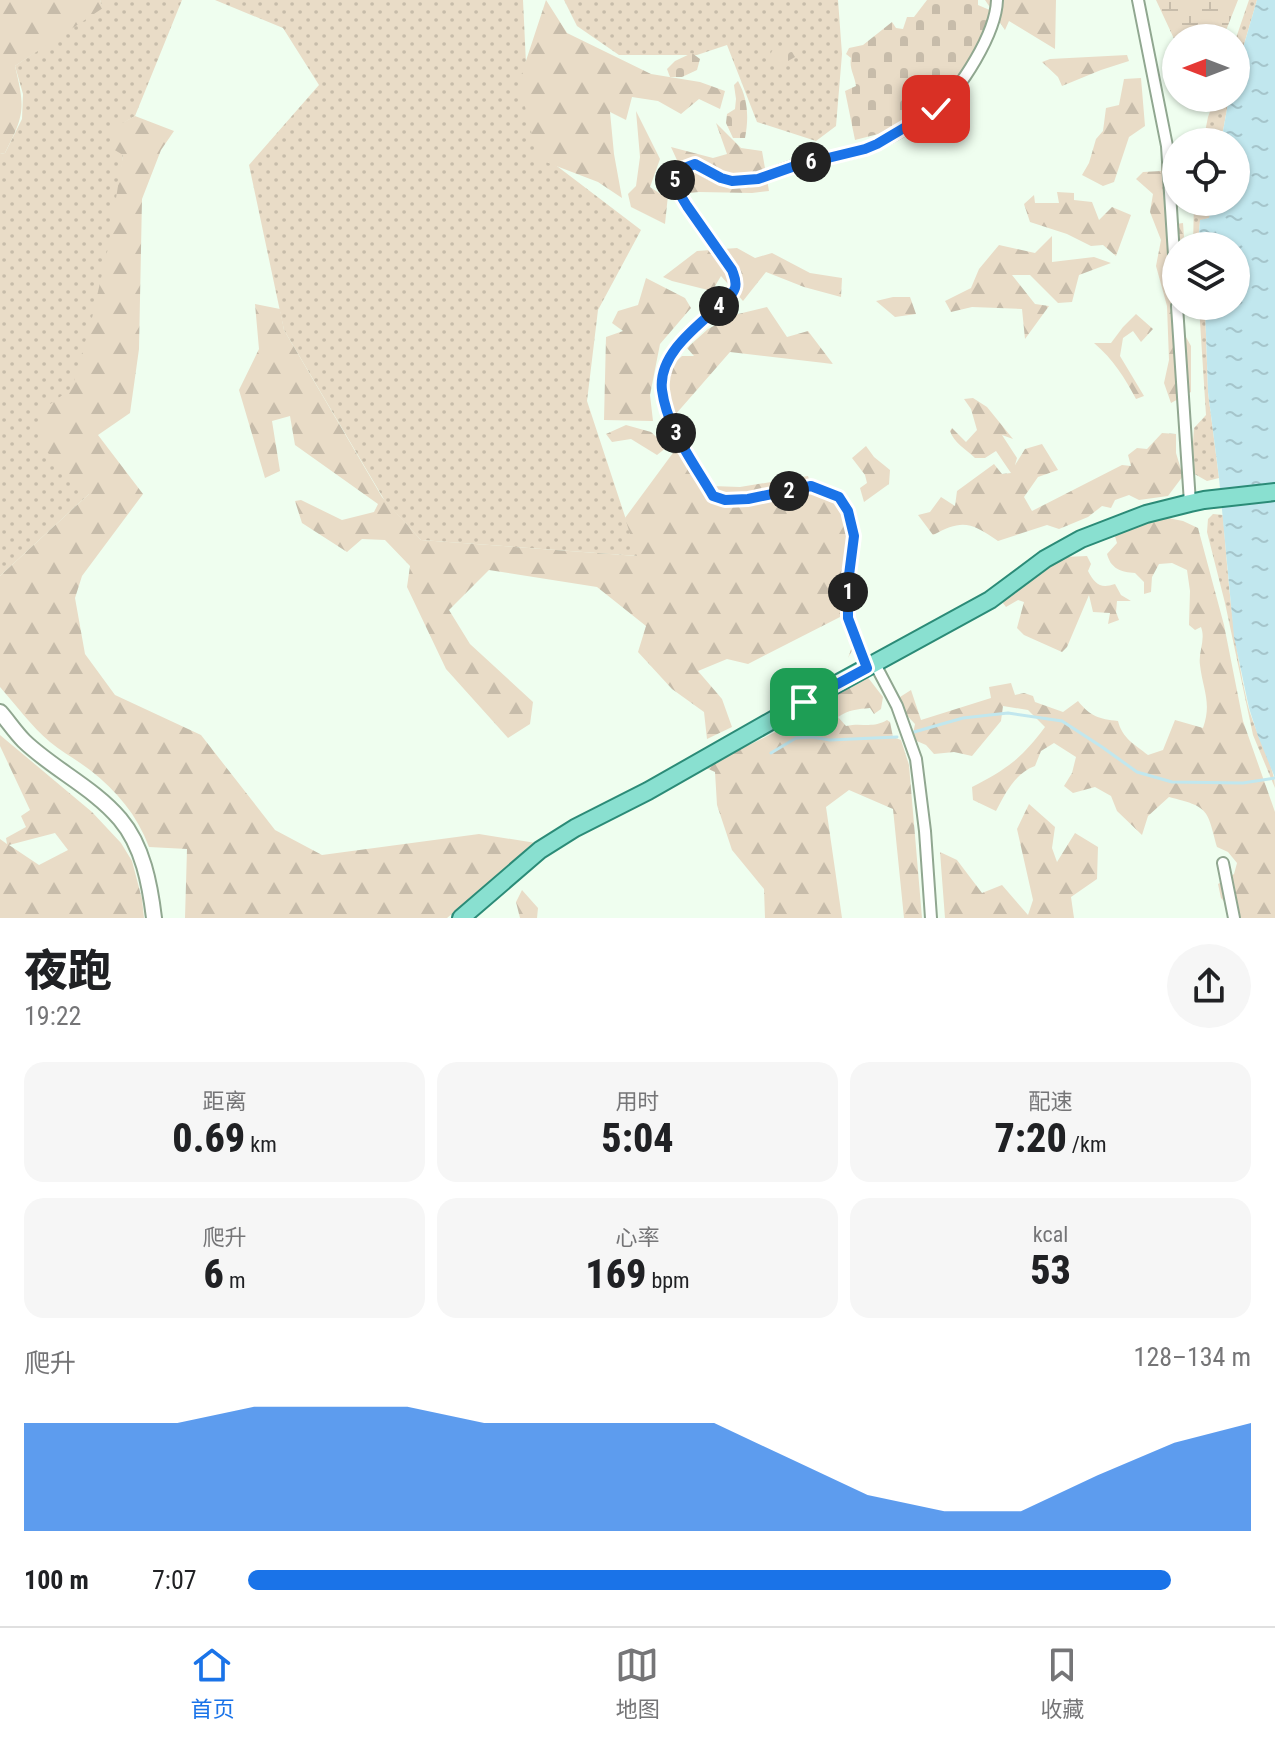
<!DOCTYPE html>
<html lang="zh">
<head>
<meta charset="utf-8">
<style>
	:root { --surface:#fff; --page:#f6f6f6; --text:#202124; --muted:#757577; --line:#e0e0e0; --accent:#1a73e8 }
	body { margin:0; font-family:"Roboto Condensed","Noto Sans SC",sans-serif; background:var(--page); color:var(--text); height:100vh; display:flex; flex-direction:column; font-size:30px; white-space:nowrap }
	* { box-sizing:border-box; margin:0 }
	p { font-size:26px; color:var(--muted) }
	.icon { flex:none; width:44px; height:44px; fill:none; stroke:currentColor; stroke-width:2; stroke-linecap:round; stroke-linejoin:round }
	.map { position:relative; height:918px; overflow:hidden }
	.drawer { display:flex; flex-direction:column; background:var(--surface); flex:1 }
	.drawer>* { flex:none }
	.needle { width:52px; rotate:270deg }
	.fabs { position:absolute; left:1162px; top:24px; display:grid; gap:16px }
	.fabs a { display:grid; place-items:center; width:88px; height:88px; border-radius:50%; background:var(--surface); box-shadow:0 2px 6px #0004; font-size:40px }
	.pin { position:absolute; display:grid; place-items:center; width:68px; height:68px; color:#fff; margin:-34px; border-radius:16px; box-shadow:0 4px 12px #0006 }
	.km { position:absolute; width:40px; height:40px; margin:-20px; border-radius:50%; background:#222; color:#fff; font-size:22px; line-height:40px; text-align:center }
	.round { display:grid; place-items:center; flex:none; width:84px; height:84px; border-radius:42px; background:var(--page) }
	.summary { display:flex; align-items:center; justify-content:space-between; height:136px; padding:0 24px }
	h1 { font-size:44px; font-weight:800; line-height:60px }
	.stats { display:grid; grid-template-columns:repeat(3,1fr); gap:12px; height:136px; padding:8px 24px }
	.stats div { display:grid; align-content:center; border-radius:20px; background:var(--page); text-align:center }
	.stats b { font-size:40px; font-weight:800 }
	.stats small { font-size:22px; font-weight:400 }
	.stats p { font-size:22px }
	.chart { height:224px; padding:16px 24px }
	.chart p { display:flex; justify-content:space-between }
	.chart svg { width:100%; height:144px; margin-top:8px; fill:var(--accent); opacity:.7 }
	ul { padding:0 24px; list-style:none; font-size:26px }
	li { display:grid; grid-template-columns:128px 96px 1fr; align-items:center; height:60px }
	li i { height:20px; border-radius:10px; background:var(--accent) }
	.dock { display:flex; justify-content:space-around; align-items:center; height:112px; border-top:2px solid var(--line); background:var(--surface); font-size:22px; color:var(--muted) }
	.dock a { display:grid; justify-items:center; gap:4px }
	.dock .on { color:var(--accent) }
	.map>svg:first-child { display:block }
</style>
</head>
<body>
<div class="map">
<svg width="1275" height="918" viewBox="0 0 1275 918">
	<defs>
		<pattern id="grass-dots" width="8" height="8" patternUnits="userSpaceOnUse" patternTransform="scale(2)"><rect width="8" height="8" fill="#e9dcc7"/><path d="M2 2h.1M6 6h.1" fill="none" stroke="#c7bcaa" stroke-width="1.8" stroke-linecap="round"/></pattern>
		<pattern id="forest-firs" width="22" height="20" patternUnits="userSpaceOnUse" patternTransform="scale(2)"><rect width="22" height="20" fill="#e9dcc7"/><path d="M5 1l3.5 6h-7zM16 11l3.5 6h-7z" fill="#c7bcaa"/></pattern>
		<pattern id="wetland-marsh" width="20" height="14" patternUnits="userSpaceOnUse" patternTransform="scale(2)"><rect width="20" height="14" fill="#e9dcc7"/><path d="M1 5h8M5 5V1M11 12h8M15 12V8" fill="none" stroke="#c7bcaa"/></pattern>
		<pattern id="cemetery-stones" width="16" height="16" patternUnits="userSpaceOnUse" patternTransform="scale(2)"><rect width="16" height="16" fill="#e9dcc7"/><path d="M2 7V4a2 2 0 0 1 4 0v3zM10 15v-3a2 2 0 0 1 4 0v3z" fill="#c7bcaa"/></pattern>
		<pattern id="water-ripples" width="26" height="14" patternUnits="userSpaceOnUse" patternTransform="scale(2)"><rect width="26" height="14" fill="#c1e7ee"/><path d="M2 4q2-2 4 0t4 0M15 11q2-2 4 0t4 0" fill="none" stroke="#a5c5cb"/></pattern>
	</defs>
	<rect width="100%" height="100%" fill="#effeef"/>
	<path fill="url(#grass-dots)" d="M 100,0 L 182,0 L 135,116 L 120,125 L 123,155 L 89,494 L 0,576 L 0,154 L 5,153 L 22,119 L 23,94 L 15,66 L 102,6 Z
		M 215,0 L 523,0 L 526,64 L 549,160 L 641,230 L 598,310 L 587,401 L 638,556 L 421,540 L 385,501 L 284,330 L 249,165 L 319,85 L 283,28 Z
		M 564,0 L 838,0 L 842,54 L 836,126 L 816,141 L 757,122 L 727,45 L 697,55 L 619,55 L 577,26 Z
		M 1249,0 L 1257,0 L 1236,72 L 1236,38 Z
		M 1215,98 L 1229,98 L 1221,142 L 1203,142 L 1208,117 Z
		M 1176,149 L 1176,202 L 1185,202 L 1184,204 L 1165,212 L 1161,189 L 1161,162 Z
		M 1194,202 L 1216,202 L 1215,213 L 1209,218 L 1200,221 L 1198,246 L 1193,246 Z
		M 1199,306 L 1205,307 L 1208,392 L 1219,478 L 1207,481 L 1191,472 L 1194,428 L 1206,415 Z
		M 1213,514 L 1223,515 C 1228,579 1233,643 1248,706 C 1254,730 1275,766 1275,788 L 1253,735 L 1225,603 L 1207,532 L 1208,519 Z"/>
	<path fill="url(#forest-firs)" fill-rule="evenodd" d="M 0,0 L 100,0 L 103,8 L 15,66 C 25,108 25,114 5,153 L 0,154 Z
		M 546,0 L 567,33 L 651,74 L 700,82 L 725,91 L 720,109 L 699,99 L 681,114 L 658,101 L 632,97 L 626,120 L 610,112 L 614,154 L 622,198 L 598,182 L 538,159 L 519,82 Z
		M 985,0 L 1056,0 L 1055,49 L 1009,21 L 1005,30 Z
		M 1127,55 L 1129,61 L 1101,70 L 1062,86 L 1058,77 L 1042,62 L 1050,59 Z
		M 1141,78 L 1145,126 L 1129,137 L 1114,182 L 1103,186 L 1082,175 L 1089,163 L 1096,139 L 1103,131 L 1106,108 L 1119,105 L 1124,79 Z
		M 636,111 L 660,159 L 650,187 L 662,195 L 686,180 L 671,147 L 713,158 L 727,154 L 716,123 L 741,148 L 762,151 L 769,191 L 752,193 L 699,192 L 668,195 L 665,224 L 631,207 L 628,194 L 636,186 L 640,157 Z
		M 135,116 L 174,131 L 161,150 L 142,199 L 139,349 L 130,413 L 98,435 L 143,494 L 82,576 L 75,598 L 85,654 L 115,695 L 201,735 L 275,830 L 322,855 L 479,834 L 536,843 L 447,918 L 185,918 L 187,849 L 149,847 C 137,815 117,791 90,770 C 77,760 62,752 50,742 C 31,726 16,705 0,687 L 0,576 L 89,494 L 41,446 L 38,413 L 72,388 L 92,318 L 108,248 L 123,155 L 108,146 L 115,127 Z
		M 1161,171 L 1161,189 L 1169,225 L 1183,223 L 1184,237 L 1176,243 L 1176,306 L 1182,330 L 1191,346 L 1191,392 L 1171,403 L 1164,383 L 1169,360 L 1167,306 L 1156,266 L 1161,240 L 1150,212 L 1153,194 L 1136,179 L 1143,172 Z
		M 1057,192 L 1074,193 L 1074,200 L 1092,202 L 1099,220 L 1112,207 L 1131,215 L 1116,256 L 1103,245 L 1091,246 L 1067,234 L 1030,222 L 1024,204 L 1034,195 L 1035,203 L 1059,203 Z
		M 1052,236 L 1052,262 L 1094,257 L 1111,263 L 1079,275 L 1072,302 L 1058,303 L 1030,275 L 1012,275 L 1035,304 L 1049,306 L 1025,339 L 1022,309 L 972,307 L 951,312 L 945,301 L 971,288 L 979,269 L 999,245 L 1035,253 Z
		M 737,248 L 755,258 L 772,253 L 810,273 L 842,278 L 841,297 L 804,287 L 766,272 L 743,301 L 721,276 L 712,291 L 672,281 L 663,277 L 697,251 Z
		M 646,278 L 685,298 L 691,308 L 660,344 L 650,395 L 653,421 L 604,420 L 606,337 L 623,331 L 612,323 L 618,311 L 638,305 Z
		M 893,297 L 910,297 L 916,314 L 895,317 L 876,301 Z
		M 255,304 L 280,309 L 284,330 L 382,497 L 421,540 L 637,556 L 625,518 L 681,442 L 712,486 L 740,487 L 808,476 L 811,486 L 842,501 L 853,533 L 847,619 L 856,643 L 848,658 L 853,644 L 842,616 L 748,664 L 727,659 L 698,671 L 722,699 L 732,727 L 707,739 L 704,712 L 672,689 L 638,652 L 646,626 L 597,587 L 489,570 L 449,610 L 470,644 L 533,702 L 530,724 L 508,738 L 446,669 L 407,587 L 410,566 L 385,540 L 362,539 L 347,552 L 302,523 L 295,501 L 301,500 L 342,520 L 374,512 L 378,504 L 295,445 L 290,416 L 272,421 L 280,471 L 265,478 L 239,390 L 259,349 Z
		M 767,307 L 787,337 L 808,331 L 833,364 L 730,352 L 675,415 L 656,380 L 682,356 L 694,356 L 687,348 L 708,329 L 734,315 Z
		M 1136,314 L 1153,329 L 1141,342 L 1133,331 L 1123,338 L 1120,356 L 1144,396 L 1136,399 C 1125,378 1113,359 1094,343 L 1111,343 L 1123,327 Z
		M 973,398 L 987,407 L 1013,439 L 1002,435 L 1017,458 L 1015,465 L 1025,449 L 1042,444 L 1058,470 L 1038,477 L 1024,497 L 1032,511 L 1122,465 L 1131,466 L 1128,455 L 1137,448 L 1147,449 L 1162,433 L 1176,434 L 1176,453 L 1183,476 L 1168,496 L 1139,500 L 1129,495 L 1115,500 L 1111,508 L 1102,506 L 1088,517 L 1059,529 L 1047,525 L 998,541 C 971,522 962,519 933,535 L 918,515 L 930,512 L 941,497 L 955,506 L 957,491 L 994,464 L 1002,474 L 1011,473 L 996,451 L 985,458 L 975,458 C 966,449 954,443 950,431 L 952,428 L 966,442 L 977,430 L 971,409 L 964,399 Z
		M 626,425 L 651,432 L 667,447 L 657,455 L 631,439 L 612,442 L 606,434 Z
		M 866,446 L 874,457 L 890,470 L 889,484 L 864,502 L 860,488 L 867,483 L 865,475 L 852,458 Z
		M 1158,516 L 1183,521 L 1198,528 L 1224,625 L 1243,721 L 1275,812 L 1275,918 L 1239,918 L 1221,898 L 1218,884 L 1234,874 L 1237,863 L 1228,852 L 1217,847 C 1207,809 1209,807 1169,797 L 1148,816 L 1142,835 L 1117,811 L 1111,796 L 1095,787 L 1073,793 L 1064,786 L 1072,773 L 1076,757 L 1054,743 L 1041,751 L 1035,766 C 1015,773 1005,794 996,811 L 973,800 L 972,787 C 1007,769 1021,759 1045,727 L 1028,710 L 1003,706 L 1001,721 L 972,756 L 954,752 L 934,754 L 926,745 L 912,739 L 915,724 L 901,709 L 900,697 L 911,690 L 921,720 L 991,698 L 989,687 L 1011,683 L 1015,695 L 1024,693 L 1033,696 L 1035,702 L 1063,712 L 1078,701 C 1090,716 1099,719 1118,721 C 1122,738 1135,745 1148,755 L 1163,750 L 1175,720 L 1203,728 C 1212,703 1203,690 1200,665 C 1198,652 1206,640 1201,627 L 1195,630 L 1189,625 L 1190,591 L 1187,570 L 1172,563 L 1159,564 L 1152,577 L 1151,592 L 1144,594 L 1144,582 L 1135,573 C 1121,572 1111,569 1107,554 L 1117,543 L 1113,530 Z
		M 1087,556 L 1091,564 L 1088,571 C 1095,584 1100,589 1115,584 L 1121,595 L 1131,601 L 1117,601 L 1116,612 L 1119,620 L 1108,624 L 1110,613 L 1093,612 L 1089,595 L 1067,647 L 1062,652 L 1024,635 L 1017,628 L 1024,602 L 1018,600 L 1006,607 L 999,598 L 1031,580 L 1064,557 Z
		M 866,675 L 883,697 L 881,709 L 874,714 L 870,708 C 858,709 848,710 838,717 L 846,726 C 862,722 872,729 887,720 L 890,722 L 893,737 L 901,740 L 909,765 L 922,918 L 904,918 L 893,809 L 849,790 L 826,807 L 842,918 L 765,918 L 764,889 L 732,850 L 717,805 L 715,772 L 704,767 C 733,751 763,740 791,723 L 806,726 L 817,733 L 824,729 L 820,718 L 821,701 Z
		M 0,735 L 92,812 L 121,843 L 132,861 L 142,899 L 144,918 L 0,918 L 0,839 L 7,844 L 6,838 L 26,827 L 21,816 L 30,810 L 0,746 ZM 55,833 L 68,850 L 39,865 L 9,845 Z
		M 1029,804 L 1055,827 L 1052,848 L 1057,862 L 1075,833 L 1098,847 L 1097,879 L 1071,897 L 1074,918 L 945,918 L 940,852 L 957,860 L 982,893 L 1002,885 L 1028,915 L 1033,900 L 1017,829 Z
		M 522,890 L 538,908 L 537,918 L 520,918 L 516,902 Z"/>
	<path fill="url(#wetland-marsh)" d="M 1156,0 L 1238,0 L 1223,38 L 1176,38 L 1176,43 Z"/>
	<path fill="url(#cemetery-stones)" d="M 927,0 L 978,0 L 978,5 L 992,11 L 981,41 L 960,74 L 935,80 L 928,78 L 912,85 L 921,98 L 906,107 L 907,123 L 886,132 L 855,140 L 845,91 L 856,86 C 855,76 849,69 851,58 L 846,54 L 849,48 L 863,45 L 892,22 L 896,28 L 903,29 L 907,17 L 914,17 Z
		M 785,46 L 792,52 L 795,57 L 781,65 L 770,55 L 774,47 Z
		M 692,53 L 700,59 L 697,70 L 682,77 L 670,77 L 667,69 L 675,61 Z
		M 738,81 C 748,99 749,118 745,138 L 733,138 L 726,123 L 727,114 L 735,109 L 736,99 L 734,85 Z"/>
	<path fill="url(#water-ripples)" d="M 1257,0 L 1275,0 L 1275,778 L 1258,736 L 1249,708 L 1234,637 L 1219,478 L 1208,392 L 1205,306 L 1236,306 L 1236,246 L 1198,246 L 1200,220 L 1209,218 L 1210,214 L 1215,213 L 1216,202 L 1236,202 L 1236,142 L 1221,142 L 1229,98 L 1236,98 L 1236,72 Z"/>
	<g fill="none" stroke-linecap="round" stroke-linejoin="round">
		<path stroke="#c1e7ee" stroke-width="3" d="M 914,732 L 963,718 L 1008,713 L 1062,721 L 1102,747 L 1137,772 L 1172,782 L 1243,783 L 1275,778
			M 771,753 L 796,738 L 812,737 L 830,740 L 897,737"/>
		<g stroke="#90a790" stroke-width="14">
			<path id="minor" d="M 1138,0 L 1167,146 L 1176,286
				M 1177,306 L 1190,503
				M 875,664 L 897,706 L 916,759 L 925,831 L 931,918
				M 867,668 L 848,618 L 848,583 L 854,536 L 848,511 L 839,497 L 811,486 L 748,499 L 725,500 L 713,496 C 694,463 667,429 662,390 C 658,357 692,330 715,310 C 722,304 732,297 735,288 C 737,281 734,276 732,270 L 687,206 L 676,188 L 675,179 L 679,170 L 695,164 C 707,171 720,180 734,181 C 755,183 774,172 793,166 C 817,159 842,156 865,149 C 882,143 919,121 935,110 C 961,90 996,33 997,0
				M 1223,863 L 1234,918"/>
		</g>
		<g stroke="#90a790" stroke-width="18">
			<path id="tertiary" d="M 0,712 C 8,721 15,732 24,741 C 53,769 94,788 120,819 C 143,846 150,885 154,918"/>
		</g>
		<g stroke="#2b8b77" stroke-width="20">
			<path id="primary" d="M 461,918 L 540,850 L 575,828 L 648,791 L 822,692 L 990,600 L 1045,559 L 1081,539 L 1146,514 L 1190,503 L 1204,500 L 1275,492"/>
		</g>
		<use href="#minor" stroke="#fff" stroke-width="10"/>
		<use href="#tertiary" stroke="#fff" stroke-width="14"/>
		<use href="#primary" stroke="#89e0d0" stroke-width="16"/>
	</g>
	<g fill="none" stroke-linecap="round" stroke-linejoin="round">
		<g stroke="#fff" stroke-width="16">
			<path id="route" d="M 804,702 L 867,668 L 848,618 L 848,583 L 854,536 L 848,511 L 839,497 L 811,486 L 748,499 L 725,500 L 713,496 C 694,463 667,429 662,390 C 658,357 692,330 715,310 C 722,304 732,297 735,288 C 737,281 734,276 732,270 L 687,206 L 676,188 L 675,179 L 679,170 L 695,164 L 721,178 L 732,181 L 758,179 L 795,166 L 865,149 L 877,144 L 936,109"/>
		</g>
		<use href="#route" stroke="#1a73e8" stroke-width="10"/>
	</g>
</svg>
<div class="fabs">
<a><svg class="needle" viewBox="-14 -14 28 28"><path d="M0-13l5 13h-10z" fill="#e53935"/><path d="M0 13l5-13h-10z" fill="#757577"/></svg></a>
<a><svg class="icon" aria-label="locate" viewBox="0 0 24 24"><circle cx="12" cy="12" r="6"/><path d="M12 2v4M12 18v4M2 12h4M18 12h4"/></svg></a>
<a><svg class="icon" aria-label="layers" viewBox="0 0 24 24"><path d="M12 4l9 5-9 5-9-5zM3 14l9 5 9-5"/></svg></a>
</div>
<div class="pin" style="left:804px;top:702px;background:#1e9e55"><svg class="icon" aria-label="arrive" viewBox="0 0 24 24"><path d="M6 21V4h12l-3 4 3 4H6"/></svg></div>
<div class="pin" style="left:936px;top:109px;background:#d93025"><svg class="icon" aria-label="check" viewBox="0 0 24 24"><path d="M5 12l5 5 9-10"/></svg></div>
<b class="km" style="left:848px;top:592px">1</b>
<b class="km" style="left:789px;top:491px">2</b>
<b class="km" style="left:676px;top:433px">3</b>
<b class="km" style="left:719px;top:306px">4</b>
<b class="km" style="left:675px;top:180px">5</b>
<b class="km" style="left:811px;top:162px">6</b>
</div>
<section class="drawer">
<div class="summary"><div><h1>夜跑</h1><p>19:22</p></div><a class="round"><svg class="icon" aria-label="share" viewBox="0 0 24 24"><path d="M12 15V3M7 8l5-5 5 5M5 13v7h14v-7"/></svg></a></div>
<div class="stats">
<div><p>距离</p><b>0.69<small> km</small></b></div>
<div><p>用时</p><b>5:04</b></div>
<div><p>配速</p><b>7:20<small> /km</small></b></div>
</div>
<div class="stats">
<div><p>爬升</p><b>6<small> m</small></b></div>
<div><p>心率</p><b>169<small> bpm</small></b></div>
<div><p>kcal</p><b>53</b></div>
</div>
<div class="chart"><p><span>爬升</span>128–134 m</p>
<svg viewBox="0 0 160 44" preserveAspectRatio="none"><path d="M0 44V11L10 11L20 11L30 6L40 6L50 6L60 11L70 11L80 11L90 11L100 22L110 33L120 38L130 38L140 27L150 17L160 11V44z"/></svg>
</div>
<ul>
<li><b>100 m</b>7:07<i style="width:92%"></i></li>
</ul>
</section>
<nav class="dock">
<a class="on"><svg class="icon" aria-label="home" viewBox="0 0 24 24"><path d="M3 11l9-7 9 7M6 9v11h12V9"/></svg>首页</a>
<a><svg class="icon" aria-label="map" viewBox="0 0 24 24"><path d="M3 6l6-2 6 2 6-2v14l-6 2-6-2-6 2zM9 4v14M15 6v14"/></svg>地图</a>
<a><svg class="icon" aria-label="saved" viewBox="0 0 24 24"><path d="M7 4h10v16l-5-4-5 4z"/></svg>收藏</a>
</nav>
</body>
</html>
